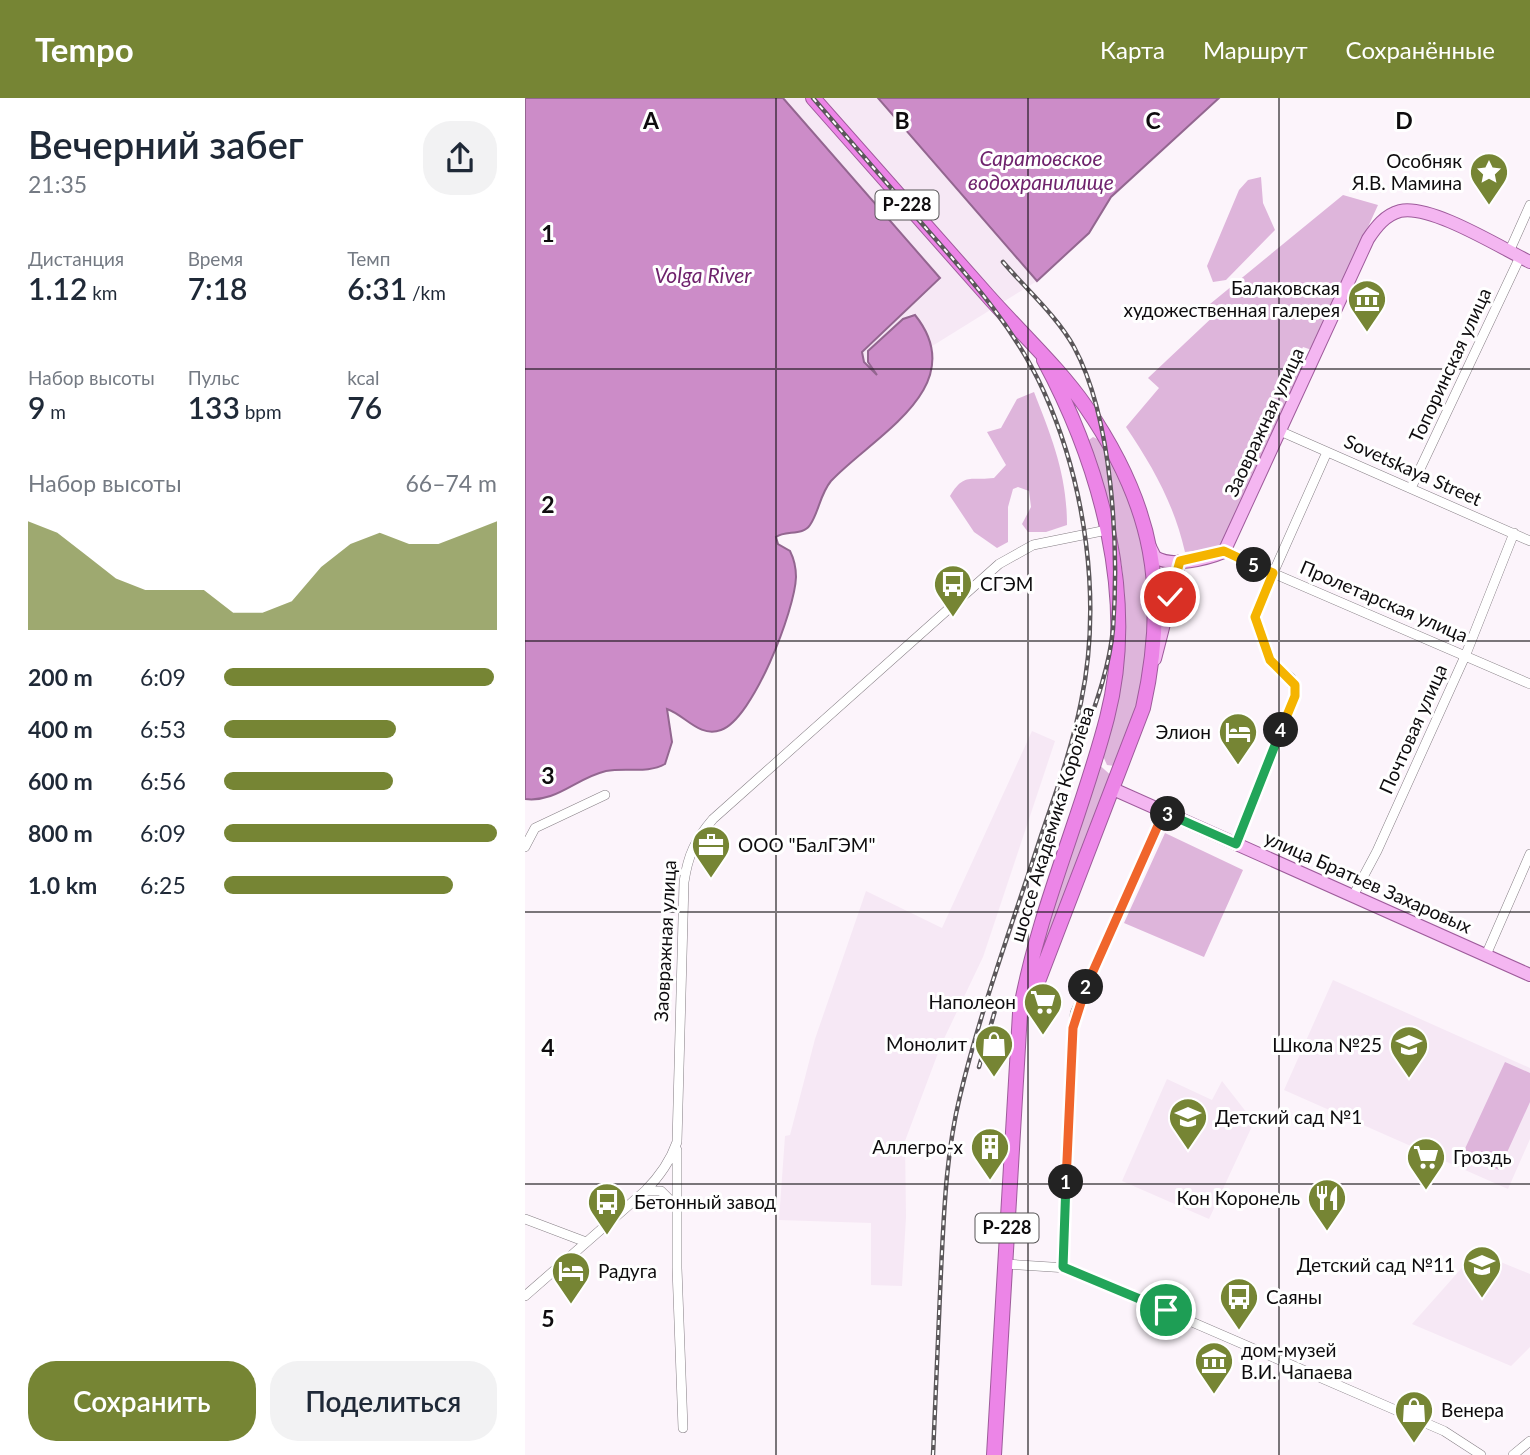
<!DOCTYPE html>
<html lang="ru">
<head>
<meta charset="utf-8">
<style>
	:root { --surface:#fff; --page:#f2f2f3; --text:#1f2937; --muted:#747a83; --accent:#768534 }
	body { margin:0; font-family:Lato,sans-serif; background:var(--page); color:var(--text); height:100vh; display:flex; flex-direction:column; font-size:26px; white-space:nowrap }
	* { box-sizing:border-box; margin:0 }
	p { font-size:23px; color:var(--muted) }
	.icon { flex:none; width:38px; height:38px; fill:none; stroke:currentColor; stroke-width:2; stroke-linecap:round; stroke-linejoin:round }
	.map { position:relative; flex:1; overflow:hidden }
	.sheet { display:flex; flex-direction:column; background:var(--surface); width:525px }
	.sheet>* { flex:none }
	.pin { position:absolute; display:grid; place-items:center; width:60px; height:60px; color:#fff; margin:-30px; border:4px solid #fff; border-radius:50%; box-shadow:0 2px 7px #0007 }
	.km { position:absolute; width:35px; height:35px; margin:-18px; border-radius:50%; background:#222; color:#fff; font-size:19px; line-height:35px; text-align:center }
	.round { display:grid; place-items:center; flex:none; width:74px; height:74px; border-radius:28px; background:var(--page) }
	.summary { display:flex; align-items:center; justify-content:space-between; height:119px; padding:0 28px }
	h1 { font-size:38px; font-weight:600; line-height:52px }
	.stats { display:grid; grid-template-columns:repeat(3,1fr); gap:10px; height:119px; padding:7px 28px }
	.stats div { display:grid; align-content:center }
	.stats b { font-size:30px; font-weight:600 }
	.stats small { font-size:19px; font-weight:400 }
	.stats p { font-size:19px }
	.chart { height:196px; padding:14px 28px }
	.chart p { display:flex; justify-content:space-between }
	.chart svg { width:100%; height:126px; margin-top:7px; fill:var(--accent); opacity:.7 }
	.button { display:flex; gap:14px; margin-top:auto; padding:14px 28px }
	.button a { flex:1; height:80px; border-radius:28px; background:var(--accent); color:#fff; font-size:28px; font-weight:600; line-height:80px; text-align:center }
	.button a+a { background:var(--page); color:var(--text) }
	ul { padding:0 28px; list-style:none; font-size:23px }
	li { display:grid; grid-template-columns:112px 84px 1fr; align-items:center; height:52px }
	li i { height:18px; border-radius:9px; background:var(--accent) }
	header { display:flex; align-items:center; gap:42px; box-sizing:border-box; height:98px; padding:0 35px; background:var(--accent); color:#fff }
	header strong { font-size:33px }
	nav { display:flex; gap:38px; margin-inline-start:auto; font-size:24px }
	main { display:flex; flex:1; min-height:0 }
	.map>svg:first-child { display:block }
</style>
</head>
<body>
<header>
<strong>Tempo</strong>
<nav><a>Карта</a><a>Маршрут</a><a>Сохранённые</a></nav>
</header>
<main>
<section class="sheet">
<div class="summary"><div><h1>Вечерний забег</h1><p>21:35</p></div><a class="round"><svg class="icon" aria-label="share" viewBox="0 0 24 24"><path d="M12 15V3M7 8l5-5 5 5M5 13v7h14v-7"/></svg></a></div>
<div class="stats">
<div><p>Дистанция</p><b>1.12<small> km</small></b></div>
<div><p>Время</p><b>7:18</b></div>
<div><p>Темп</p><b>6:31<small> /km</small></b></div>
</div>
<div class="stats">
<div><p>Набор высоты</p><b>9<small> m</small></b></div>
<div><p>Пульс</p><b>133<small> bpm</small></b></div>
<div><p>kcal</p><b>76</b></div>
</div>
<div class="chart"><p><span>Набор высоты</span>66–74 m</p>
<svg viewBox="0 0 160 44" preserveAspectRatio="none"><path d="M0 44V6L10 10L20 18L30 26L40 30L50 30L60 30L70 38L80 38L90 34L100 22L110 14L120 10L130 14L140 14L150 10L160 6V44z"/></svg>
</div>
<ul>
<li><b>200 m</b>6:09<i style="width:99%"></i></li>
<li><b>400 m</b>6:53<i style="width:63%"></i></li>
<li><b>600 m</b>6:56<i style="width:62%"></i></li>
<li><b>800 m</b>6:09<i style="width:100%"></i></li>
<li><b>1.0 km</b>6:25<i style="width:84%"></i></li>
</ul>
<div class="button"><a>Сохранить</a><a>Поделиться</a></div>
</section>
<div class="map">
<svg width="1005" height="1357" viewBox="0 0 1005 1357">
	<rect width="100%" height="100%" fill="#fcf4fb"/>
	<path fill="#f6e8f5" d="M 258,0 L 353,0 L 512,183 L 404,250 L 401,238 L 386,216 L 351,246 L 353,277 L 350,277 L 339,264 L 337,254 L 415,182 Z
		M 507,633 L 530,643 L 458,859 L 416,947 L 380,1043 L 381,1119 L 377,1188 L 346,1187 L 346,1125 L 254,1122 L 260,1038 L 265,1037 L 290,941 L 341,793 L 417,830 Z
		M 808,882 L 1005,970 L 1005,1041 L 983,1091 L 759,992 Z
		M 642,981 L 687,1002 L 697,983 L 729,1024 L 684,1121 L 597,1083 Z
		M 951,1154 L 1005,1176 L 1005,1249 L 986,1268 L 887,1226 Z"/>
	<path fill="#deb5db" d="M 736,79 L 738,105 L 750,132 L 701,182 L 688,184 L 682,168 L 714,92 L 723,82 Z
		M 818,97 L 853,107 L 787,252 L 778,249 L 768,268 L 776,273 L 695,450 L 660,454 C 649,406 628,369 601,329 L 634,290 L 623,280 L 693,214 L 685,206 Z
		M 509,294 C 527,340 542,377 542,427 L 521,434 L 503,434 L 497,426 L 506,409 L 504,393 L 493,389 L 488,391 L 483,409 L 483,444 L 472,450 L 449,434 L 425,398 C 439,374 446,383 469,380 L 481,367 L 462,334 L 476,330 L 492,301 Z
		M 568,339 L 579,344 L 618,436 L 626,539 L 611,619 L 590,668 L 582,667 L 578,658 C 597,591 607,526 595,457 C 588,419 573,381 561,344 Z
		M 571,664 L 589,680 L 521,845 L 514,841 Z
		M 640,735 L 718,772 L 679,859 L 599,825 Z
		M 980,964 L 1005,975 L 1005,1004 L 974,1072 L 938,1055 Z"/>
	<path fill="#cc8cc8" stroke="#936690" stroke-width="2" d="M 0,0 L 258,0 L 415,180 L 337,254 L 339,264 L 352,277 L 343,264 L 343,253 L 378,221 L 390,217 C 448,289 347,339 306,383 C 295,396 294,414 285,427 C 278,438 260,432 251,439 L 253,446 L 265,453 C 269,461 271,470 271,479 C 270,512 228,621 196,632 C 174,640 160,617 142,611 L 147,644 L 140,666 C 122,676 102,669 81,673 C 51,680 31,705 0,701 Z
		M 353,0 L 694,0 L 586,99 L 564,135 L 512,183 Z"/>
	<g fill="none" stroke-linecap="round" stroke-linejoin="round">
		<g stroke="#857e84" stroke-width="10">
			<path id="minor" d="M 984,154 L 1005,107
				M 757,334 L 1005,443
				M 886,390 L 995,159
				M 699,454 L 1005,586
				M 711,746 L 770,599 L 766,580 L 745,563 L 730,516 L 802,354
				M 0,749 L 10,730 L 80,697
				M 828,798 L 852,753 L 941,556 L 989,435
				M 961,857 L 1005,756
				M 152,1052 L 152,1170 L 158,1330
				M 120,1093 L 136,1093 L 151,1108
				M 0,1121 L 61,1144
				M 480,1166 L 542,1170 L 919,1333 L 956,1357
				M 538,1169 L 545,969 L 550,915 L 639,714
				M 0,1198 L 120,1093 C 135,1078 145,1064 152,1044 L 159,784 C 163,757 170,742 188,721 L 474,466 L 508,447 L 582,432
				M 988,1357 L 1005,1343"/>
		</g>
		<g stroke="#9e5b9b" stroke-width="14">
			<path id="major" d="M 625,449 L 630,459 C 647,470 682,461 699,454 L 843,141 C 851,129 860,117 875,113 C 906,106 976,150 1005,164
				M 630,561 L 655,463
				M 588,691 L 1005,877"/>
		</g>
		<g stroke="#9e5b9b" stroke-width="16">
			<path id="highway" d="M 288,0 C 346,66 404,132 463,198 C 494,233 535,271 561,309 C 629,408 644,493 618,610 L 504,907
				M 469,1357 L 495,915 C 513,813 556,720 582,620 C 613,501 576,368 519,262"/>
		</g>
		<use href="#minor" stroke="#fff" stroke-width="9"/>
		<use href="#major" stroke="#f4b6f1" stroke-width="12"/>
		<use href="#highway" stroke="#ec85e7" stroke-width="14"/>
		<g stroke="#5b575a" stroke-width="4.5">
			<path id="rail" d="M 288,0 C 325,43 362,85 399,128 C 444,179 491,231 519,294 C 561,387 577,504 556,604 C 547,650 531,694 516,738 C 488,824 456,910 435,998 C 421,1055 419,1114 416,1173 C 413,1234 411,1296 408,1357
				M 478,164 C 501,191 532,218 549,249 C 588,321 594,450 588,531 C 584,575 566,618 552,659
				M 454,969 L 473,902"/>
		</g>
		<use href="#rail" stroke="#fff" stroke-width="2" stroke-dasharray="5" stroke-linecap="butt"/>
	</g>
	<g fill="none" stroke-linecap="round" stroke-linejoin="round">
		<g stroke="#fff" stroke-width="14">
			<path id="split-1" d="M 541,1084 L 538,1169 L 641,1212"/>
		</g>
		<g stroke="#fff" stroke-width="14">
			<path id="split-2" d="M 541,1084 L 548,930 L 561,889"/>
		</g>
		<g stroke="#fff" stroke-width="14">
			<path id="split-3" d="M 561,889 L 639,714 L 643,716"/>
		</g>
		<g stroke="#fff" stroke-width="14">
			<path id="split-4" d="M 643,716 L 711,746 L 756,632"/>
		</g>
		<g stroke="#fff" stroke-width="14">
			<path id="split-5" d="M 729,467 L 748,475 L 730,519 L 745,562 L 770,587 L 770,598 L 756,632"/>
		</g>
		<g stroke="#fff" stroke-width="14">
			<path id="split-6" d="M 645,499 L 655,463 L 699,453 L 729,467"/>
		</g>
		<use href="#split-1" stroke="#22a559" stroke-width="9"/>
		<use href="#split-2" stroke="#f0652b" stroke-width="9"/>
		<use href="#split-3" stroke="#f0652b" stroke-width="9"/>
		<use href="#split-4" stroke="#22a559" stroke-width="9"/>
		<use href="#split-5" stroke="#f5b400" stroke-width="9"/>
		<use href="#split-6" stroke="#f5b400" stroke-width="9"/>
	</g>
	<path fill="none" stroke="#0e0c0e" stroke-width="2" stroke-opacity="0.55" d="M 251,0 L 251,1357M 503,0 L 503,1357M 754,0 L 754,1357M 0,271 L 1005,271M 0,543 L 1005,543M 0,814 L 1005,814M 0,1086 L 1005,1086"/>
	<defs>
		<g id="sight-pin" transform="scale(2.0125)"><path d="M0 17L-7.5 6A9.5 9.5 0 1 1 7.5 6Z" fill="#768534" stroke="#fff"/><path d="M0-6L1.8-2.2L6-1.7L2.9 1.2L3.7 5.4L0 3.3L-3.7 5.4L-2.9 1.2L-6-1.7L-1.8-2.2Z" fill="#fff"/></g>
		<g id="museum-pin" transform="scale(2.0125)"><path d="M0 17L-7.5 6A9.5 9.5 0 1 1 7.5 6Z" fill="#768534" stroke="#fff"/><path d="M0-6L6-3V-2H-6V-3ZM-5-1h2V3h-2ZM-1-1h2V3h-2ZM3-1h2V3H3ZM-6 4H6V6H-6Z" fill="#fff"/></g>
		<g id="bus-pin" transform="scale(2.0125)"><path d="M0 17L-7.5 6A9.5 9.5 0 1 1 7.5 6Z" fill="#768534" stroke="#fff"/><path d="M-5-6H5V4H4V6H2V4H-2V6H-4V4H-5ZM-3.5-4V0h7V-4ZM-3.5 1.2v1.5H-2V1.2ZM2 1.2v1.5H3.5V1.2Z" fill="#fff"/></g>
		<g id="hotel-pin" transform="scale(2.0125)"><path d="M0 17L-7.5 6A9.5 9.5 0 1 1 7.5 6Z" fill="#768534" stroke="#fff"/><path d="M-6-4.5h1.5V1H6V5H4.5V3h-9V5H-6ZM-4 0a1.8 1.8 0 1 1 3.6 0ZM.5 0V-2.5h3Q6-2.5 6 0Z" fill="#fff"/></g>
		<g id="office-pin" transform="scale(2.0125)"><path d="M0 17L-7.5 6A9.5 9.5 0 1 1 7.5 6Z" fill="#768534" stroke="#fff"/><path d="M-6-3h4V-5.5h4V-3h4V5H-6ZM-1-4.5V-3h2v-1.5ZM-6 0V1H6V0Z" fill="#fff"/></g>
		<g id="supermarket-pin" transform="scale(2.0125)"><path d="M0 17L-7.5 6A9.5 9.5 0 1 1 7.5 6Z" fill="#768534" stroke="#fff"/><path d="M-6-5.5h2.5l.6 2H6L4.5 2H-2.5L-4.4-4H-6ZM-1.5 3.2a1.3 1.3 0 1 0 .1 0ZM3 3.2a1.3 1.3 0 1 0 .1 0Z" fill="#fff"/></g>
		<g id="shop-pin" transform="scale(2.0125)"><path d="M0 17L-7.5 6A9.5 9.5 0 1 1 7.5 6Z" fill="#768534" stroke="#fff"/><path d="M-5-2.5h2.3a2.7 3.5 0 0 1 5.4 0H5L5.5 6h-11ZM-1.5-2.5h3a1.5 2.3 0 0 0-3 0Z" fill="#fff"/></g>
		<g id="school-pin" transform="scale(2.0125)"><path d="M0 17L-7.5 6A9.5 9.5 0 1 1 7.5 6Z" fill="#768534" stroke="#fff"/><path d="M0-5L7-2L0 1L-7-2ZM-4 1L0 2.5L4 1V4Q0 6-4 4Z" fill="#fff"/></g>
		<g id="building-pin" transform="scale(2.0125)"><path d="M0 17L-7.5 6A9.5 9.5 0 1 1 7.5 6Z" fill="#768534" stroke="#fff"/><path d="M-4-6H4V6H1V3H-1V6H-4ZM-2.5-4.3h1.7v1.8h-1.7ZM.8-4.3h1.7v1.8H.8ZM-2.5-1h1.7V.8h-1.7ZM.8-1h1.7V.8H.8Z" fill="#fff"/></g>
		<g id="restaurant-pin" transform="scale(2.0125)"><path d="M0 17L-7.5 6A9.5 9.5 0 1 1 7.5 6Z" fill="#768534" stroke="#fff"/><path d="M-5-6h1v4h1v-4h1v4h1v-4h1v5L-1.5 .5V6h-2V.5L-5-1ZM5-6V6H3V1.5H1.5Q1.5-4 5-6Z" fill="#fff"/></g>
	</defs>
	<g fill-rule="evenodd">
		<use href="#sight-pin" x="964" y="74"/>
		<use href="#museum-pin" x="842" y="201"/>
		<use href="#bus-pin" x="428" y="486"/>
		<use href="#hotel-pin" x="713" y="634"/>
		<use href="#office-pin" x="186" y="747"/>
		<use href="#supermarket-pin" x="518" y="904"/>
		<use href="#shop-pin" x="469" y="946"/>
		<use href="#school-pin" x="884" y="947"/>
		<use href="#school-pin" x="663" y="1019"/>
		<use href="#building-pin" x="465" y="1049"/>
		<use href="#supermarket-pin" x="901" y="1059"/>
		<use href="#restaurant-pin" x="802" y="1100"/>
		<use href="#bus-pin" x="82" y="1104"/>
		<use href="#school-pin" x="957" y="1167"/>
		<use href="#hotel-pin" x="46" y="1173"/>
		<use href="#bus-pin" x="714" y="1199"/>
		<use href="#museum-pin" x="689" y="1263"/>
		<use href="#shop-pin" x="889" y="1312"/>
	</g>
	<g text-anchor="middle" stroke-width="6" stroke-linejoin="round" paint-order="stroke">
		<g fill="#fff" stroke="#565556" stroke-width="2">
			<rect x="350.5" y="92.5" width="63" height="29" rx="5"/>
			<rect x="450.5" y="1115.5" width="63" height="29" rx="5"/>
		</g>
		<g font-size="18" font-weight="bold" fill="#0e0c0e">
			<text x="382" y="113">Р-228</text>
			<text x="482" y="1136">Р-228</text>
		</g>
		<g font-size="19" fill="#0e0c0e" stroke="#fff" text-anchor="end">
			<text x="937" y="70">Особняк<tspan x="937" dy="22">Я.В. Мамина</tspan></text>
			<text x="815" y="197">Балаковская<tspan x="815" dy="22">художественная галерея</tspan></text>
			<text x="455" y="493" text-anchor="start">СГЭМ</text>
			<text x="686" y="641">Элион</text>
			<text x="213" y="754" text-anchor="start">ООО "БалГЭМ"</text>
			<text x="491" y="911">Наполеон</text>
			<text x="442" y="953">Монолит</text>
			<text x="857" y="954">Школа №25</text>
			<text x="690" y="1026" text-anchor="start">Детский сад №1</text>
			<text x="438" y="1056">Аллегро-х</text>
			<text x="928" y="1066" text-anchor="start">Гроздь</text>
			<text x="775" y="1107">Кон Коронель</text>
			<text x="109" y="1111" text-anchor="start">Бетонный завод</text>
			<text x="930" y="1174">Детский сад №11</text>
			<text x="73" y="1180" text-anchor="start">Радуга</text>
			<text x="741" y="1206" text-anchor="start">Саяны</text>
			<text x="716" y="1259" text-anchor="start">дом-музей<tspan x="716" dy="22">В.И. Чапаева</tspan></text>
			<text x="916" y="1319" text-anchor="start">Венера</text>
		</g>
		<g font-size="19" fill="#0e0c0e" stroke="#fff">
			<text transform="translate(925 267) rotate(-65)" y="7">Топоринская улица</text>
			<text transform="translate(739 324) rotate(-65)" y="7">Заовражная улица</text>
			<text transform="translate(888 372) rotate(24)" y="7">Sovetskaya Street</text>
			<text transform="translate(859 503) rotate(23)" y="7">Пролетарская улица</text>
			<text transform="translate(888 631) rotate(-66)" y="7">Почтовая улица</text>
			<text transform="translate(527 726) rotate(-73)" y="7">шоссе Академика Королёва</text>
			<text transform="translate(843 784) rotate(24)" y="7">улица Братьев Захаровых</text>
			<text transform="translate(140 843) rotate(-87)" y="7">Заовражная улица</text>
		</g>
		<g font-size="21" font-style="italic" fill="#6f236d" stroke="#fff">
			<text x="516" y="68">Саратовское<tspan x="516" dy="24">водохранилище</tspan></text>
			<text x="178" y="185">Volga River</text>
		</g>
	</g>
	<g font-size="23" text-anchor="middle" font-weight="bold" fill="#0e0c0e" stroke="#fff" stroke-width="6" stroke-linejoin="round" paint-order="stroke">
		<text x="126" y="31">A</text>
		<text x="377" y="31">B</text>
		<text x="628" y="31">C</text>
		<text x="879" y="31">D</text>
		<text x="23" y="144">1</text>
		<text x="23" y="415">2</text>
		<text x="23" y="686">3</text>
		<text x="23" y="958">4</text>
		<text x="23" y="1229">5</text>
	</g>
</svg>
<div class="pin" style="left:641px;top:1212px;background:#1e9e55"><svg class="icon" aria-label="arrive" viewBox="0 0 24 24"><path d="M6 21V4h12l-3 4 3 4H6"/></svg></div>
<div class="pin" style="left:645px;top:499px;background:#d93025"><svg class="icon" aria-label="check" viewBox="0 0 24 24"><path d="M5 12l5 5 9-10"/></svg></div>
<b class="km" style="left:541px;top:1084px">1</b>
<b class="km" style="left:561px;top:889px">2</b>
<b class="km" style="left:643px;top:716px">3</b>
<b class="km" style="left:756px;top:632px">4</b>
<b class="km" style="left:729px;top:467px">5</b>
</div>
</main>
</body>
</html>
